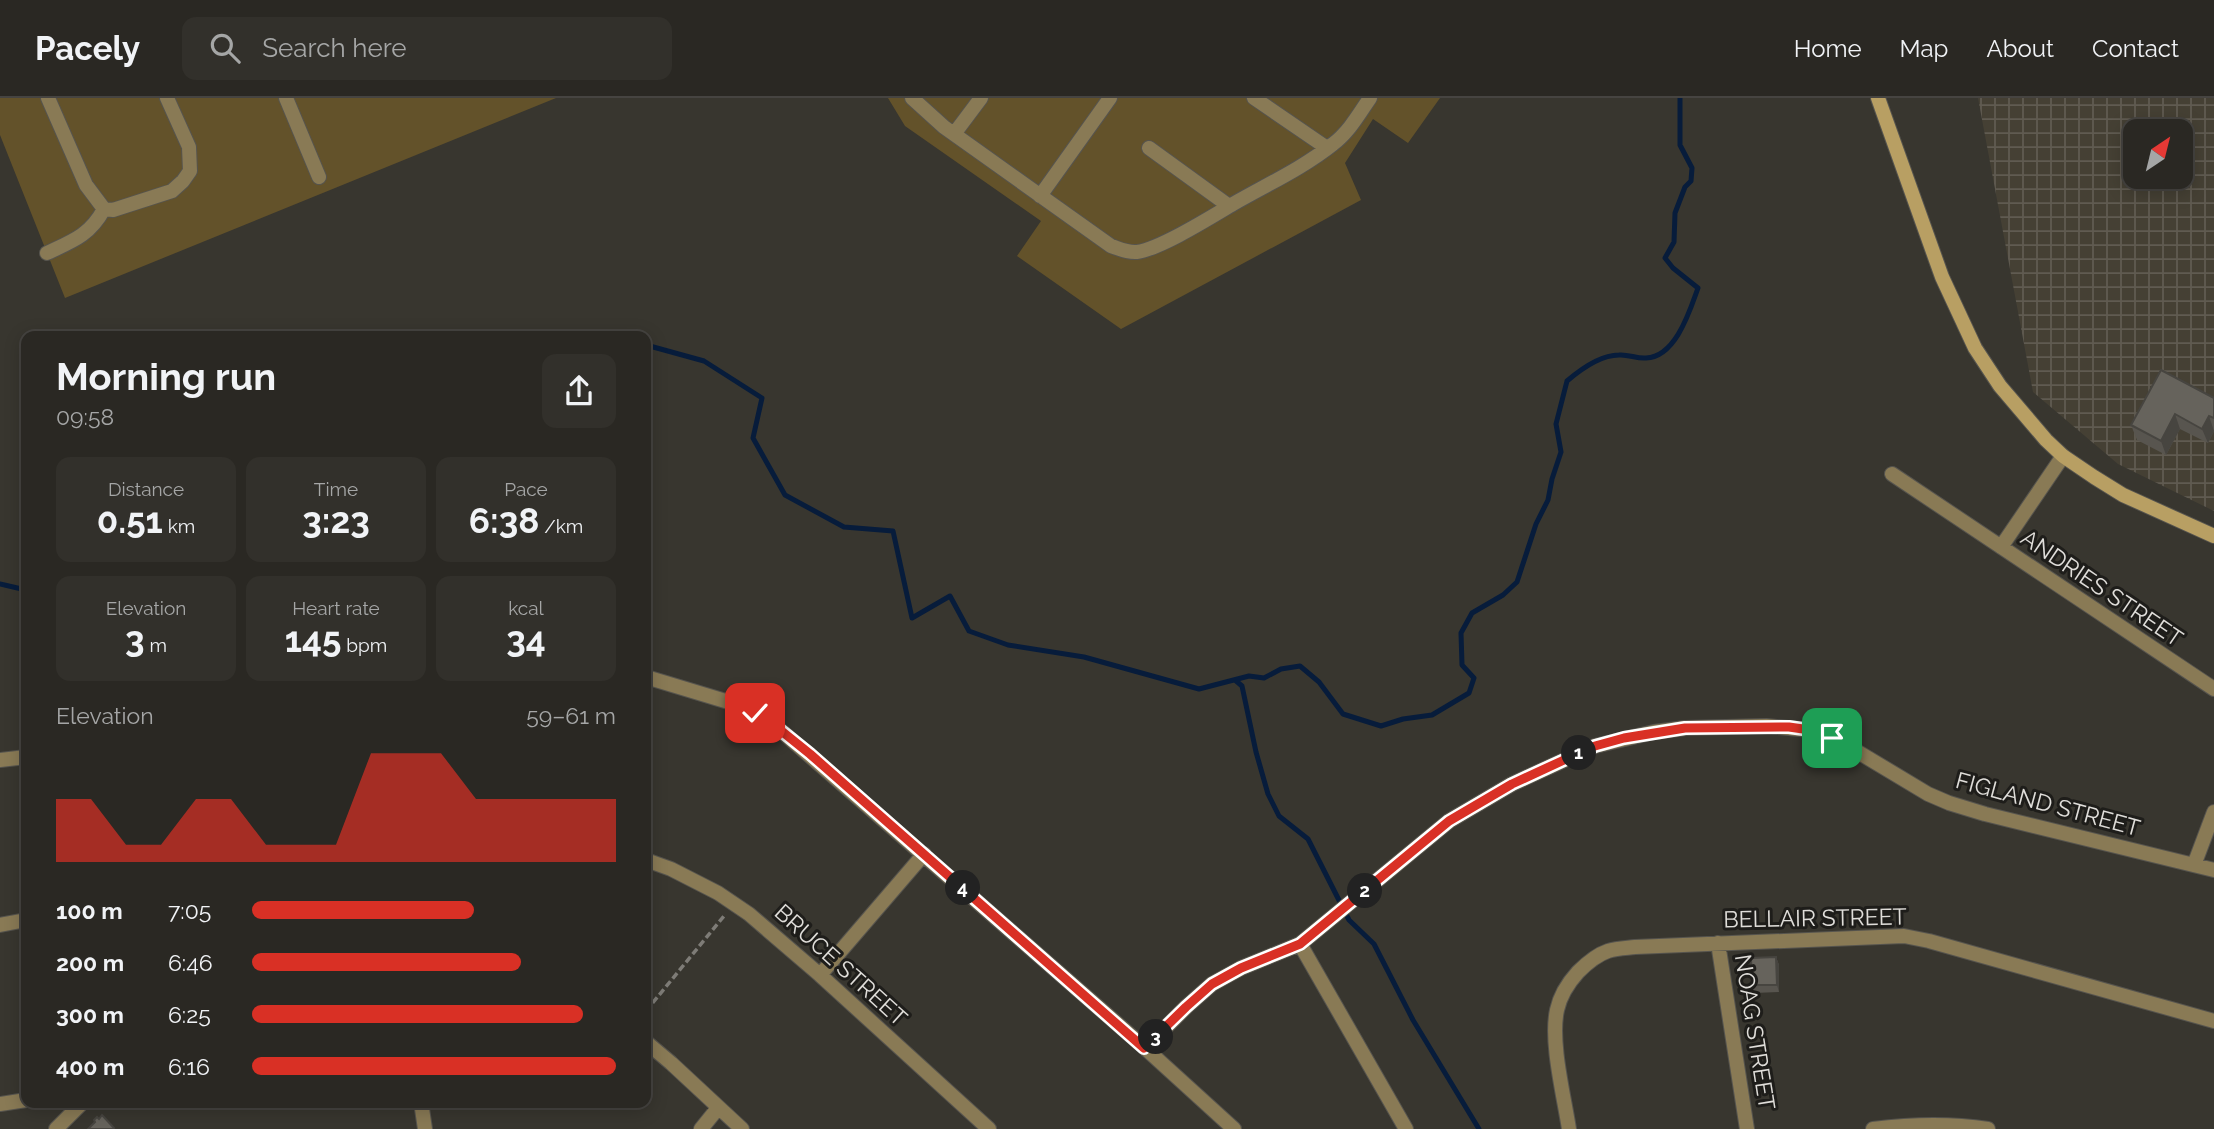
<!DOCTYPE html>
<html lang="en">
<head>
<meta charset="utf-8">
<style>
	:root { --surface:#2a2823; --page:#32302b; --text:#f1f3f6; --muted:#a5a6a6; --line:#464441; --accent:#d93025 }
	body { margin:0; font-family:Raleway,sans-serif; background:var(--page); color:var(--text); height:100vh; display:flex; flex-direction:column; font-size:26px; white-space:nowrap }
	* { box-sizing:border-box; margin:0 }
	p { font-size:23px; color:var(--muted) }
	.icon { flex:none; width:38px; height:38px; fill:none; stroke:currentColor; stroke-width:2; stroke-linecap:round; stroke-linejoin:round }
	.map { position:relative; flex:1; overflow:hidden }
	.details { position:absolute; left:21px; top:233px; width:630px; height:777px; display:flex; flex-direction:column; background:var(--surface); border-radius:14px; box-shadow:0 4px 18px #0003,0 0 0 2px var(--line) }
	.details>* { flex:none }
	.needle { width:46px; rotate:35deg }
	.buttons { position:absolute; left:2123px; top:21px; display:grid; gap:14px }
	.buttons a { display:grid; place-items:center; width:70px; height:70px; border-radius:14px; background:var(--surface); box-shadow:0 4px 18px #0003,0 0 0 2px var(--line); font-size:35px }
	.pin { position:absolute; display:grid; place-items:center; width:60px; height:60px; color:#fff; margin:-30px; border-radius:14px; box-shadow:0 4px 10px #0006 }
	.km { position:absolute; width:35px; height:35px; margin:-18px; border-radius:50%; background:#222; color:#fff; font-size:19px; line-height:35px; text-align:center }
	.round { display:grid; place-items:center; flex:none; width:74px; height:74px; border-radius:14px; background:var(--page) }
	.summary { display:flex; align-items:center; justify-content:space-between; height:119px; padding:0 35px }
	h1 { font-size:38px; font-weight:700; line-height:52px }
	.figures { display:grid; grid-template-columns:repeat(3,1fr); gap:10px; height:119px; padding:7px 35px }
	.figures div { display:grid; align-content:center; border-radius:14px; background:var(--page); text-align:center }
	.figures b { font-size:35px; font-weight:700 }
	.figures small { font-size:19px; font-weight:400 }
	.figures p { font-size:19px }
	.chart { height:196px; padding:14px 35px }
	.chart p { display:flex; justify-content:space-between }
	.chart svg { width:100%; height:126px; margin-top:7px; fill:var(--accent); opacity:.7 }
	ul { padding:0 35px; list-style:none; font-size:23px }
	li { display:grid; grid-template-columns:112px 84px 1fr; align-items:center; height:52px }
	li i { height:18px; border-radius:9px; background:var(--accent) }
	header { display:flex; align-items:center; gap:42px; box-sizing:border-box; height:98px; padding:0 35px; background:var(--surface); border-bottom:2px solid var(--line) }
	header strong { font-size:33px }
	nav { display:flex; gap:38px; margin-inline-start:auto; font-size:24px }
	.search { width:490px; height:63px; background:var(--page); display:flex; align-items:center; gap:18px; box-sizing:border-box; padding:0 24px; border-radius:14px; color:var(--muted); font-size:26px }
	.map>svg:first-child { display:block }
</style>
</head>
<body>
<header>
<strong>Pacely</strong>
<div class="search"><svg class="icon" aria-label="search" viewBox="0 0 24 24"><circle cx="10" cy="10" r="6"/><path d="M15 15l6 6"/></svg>Search here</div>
<nav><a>Home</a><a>Map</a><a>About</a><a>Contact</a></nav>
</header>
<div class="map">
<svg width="2214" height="1031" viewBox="0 0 2214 1031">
	<defs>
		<pattern id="industrial-grid" width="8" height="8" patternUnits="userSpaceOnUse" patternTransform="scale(1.75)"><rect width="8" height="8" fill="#454034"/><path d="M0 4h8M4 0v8" fill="none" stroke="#605b51"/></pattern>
	</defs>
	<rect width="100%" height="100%" fill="#38362f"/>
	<path fill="url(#industrial-grid)" fill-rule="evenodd" d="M 1978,0 L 2214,0 L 2214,413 L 2118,366 L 2033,294 ZM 2135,33 L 2180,33 L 2180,79 L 2135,79 Z"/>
	<path fill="#63522a" d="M 0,0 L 556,0 L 65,200 L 0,37 Z
		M 888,0 L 1440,0 L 1408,45 L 1373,21 L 1345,65 L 1361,102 L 1121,231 L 1017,158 L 1041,123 L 905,28 Z"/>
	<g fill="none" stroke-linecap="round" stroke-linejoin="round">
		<path stroke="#071c3b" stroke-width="5" d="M 646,247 L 704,263 L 762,300 L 753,340 L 785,397 L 844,429 L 893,433 L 912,520 L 950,498 L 969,533 L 1008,547 L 1084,559 L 1199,591 L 1249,578 L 1264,580 L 1281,571 L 1300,568 L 1319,584 L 1343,616 L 1381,628 L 1403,621 L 1432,617 L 1469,595 L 1474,580 L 1462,567 L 1461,535 L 1472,515 L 1503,497 L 1517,484 L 1536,426 L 1548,402 L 1552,381 L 1561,354 L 1556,326 L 1567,283 C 1581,271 1600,257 1619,257 C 1628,256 1637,261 1646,260 C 1676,259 1690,212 1698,190 L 1673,170 L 1665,160 L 1674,144 L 1675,115 L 1685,89 L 1691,83 L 1692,70 L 1680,47 L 1680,0
			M 0,486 L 26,492
			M 1235,582 L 1242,588 L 1256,654 L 1268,696 L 1279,718 L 1308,741 L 1349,822 L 1374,846 L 1413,922 L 1479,1031"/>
		<g stroke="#56544e" stroke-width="16">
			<path id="street" d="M 48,0 L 86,87 L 104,111 L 113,112 L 172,93 L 183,83 L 190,73 L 189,49 L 167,0
				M 286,0 L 319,79
				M 912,0 L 944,29 L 1111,148 C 1120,151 1128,155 1137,154 C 1160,151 1211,119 1233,106 C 1266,87 1303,70 1333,46 C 1349,34 1359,16 1370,0
				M 1254,0 L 1327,50
				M 954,36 L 981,0
				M 1149,50 L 1229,108
				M 1040,98 L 1110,0
				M 47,155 C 73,143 90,137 104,111
				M 1892,376 L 2214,591
				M 2001,449 L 2063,358
				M 646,579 L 732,605 L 755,615 L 779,631 L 1145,950 L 1234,1031
				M 0,662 L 26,659
				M 646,762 L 671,771 L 718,795 L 749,816 L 820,877 L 989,1031
				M 2194,767 L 2214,714
				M 0,827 L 26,822
				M 1718,845 L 1747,1031
				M 1300,846 L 1406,1031
				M 820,877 L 924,756
				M 646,944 L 671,965 L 742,1031
				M 1145,950 L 1186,909 L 1212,886 L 1241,870 L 1300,846 L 1449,723 L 1512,686 L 1595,648 L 1654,634 L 1685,630 L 1766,628 L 1810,632 L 1848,648 L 1928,696 L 1949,705 L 1985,716 L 2214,772
				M 421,1004 L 425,1031
				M 0,1006 L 26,1002
				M 56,1031 L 83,1004
				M 701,1031 L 718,1010
				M 1569,1031 C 1564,998 1550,944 1557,912 C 1560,898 1568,885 1578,874 C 1587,865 1596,857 1608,853 C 1617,850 1627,850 1635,849 L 1904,838 L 1929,843 L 2214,923
				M 1873,1031 C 1913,1026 1949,1025 1988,1031"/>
		</g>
		<g stroke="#56544e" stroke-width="16">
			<path id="secondary" d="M 1878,0 L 1942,179 L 1975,250 L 2000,288 L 2046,342 L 2063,358 L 2094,379 L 2123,397 L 2214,438"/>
		</g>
		<path stroke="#7e7c77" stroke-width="3.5" stroke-dasharray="7 3.5" stroke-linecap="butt" d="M 646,913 L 724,818"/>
		<use href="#street" stroke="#897a55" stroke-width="14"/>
		<use href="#secondary" stroke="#b89f63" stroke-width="14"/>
	</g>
	<path fill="#58554f" d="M 2214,300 L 2214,333 L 2208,345 L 2180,331 L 2166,357 L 2137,342 L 2131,327 Z
		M 1776,859 L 1779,867 L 1779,894 L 1754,895 L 1752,887 Z"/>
	<path fill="#474540" d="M 2175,316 L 2180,331 L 2166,357 L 2161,343 Z
		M 2209,318 L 2214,333 L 2208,345 L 2202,331 Z
		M 1776,859 L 1779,867 L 1779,894 L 1777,887 Z"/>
	<path fill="#66635c" stroke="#474540" stroke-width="2" d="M 2161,272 L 2214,300 L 2214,320 L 2209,318 L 2202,331 L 2175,316 L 2161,343 L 2131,327 Z
		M 1776,859 L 1777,887 L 1752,887 L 1751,860 Z
		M 102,1017 L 114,1030 L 113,1031 L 88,1031 L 95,1024 L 94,1022 L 97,1019 L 99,1021 Z"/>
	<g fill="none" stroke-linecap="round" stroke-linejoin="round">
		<g stroke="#fff" stroke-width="14">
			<path id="route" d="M 755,615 L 779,631 L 810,656 L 1144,950 L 1186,909 L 1212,886 L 1241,870 L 1300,846 L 1449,723 L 1512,686 L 1564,662 L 1595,648 L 1624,640 L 1685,630 L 1789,629 L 1810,632 L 1832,640"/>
		</g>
		<use href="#route" stroke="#d93025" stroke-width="9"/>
	</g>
	<g text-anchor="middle" stroke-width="6" stroke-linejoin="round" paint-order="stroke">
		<g font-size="23" fill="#e0deda" stroke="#1e1d1a">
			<text transform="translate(2102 490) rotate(34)" y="8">ANDRIES STREET</text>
			<text transform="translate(2048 706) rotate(15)" y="8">FIGLAND STREET</text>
			<text transform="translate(1815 820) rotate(-1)" y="8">BELLAIR STREET</text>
			<text transform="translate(841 867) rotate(42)" y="8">BRUCE STREET</text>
			<text transform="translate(1755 934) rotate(81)" y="8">NOAG STREET</text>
		</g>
	</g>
</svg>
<div class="buttons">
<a><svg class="needle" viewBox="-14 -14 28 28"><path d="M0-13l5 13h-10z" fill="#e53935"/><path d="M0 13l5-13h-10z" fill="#a5a6a6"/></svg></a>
</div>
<div class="pin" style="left:1832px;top:640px;background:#1e9e55"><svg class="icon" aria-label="arrive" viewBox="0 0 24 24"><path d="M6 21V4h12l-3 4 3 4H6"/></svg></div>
<div class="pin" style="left:755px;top:615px;background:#d93025"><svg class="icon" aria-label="check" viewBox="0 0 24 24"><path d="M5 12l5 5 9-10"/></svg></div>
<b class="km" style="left:1579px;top:655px">1</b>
<b class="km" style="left:1365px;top:793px">2</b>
<b class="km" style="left:1156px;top:939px">3</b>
<b class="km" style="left:963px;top:790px">4</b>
<section class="details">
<div class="summary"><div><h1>Morning run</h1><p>09:58</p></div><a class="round"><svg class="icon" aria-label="share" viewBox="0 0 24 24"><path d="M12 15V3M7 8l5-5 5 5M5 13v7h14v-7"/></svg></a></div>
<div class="figures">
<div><p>Distance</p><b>0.51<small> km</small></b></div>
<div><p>Time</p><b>3:23</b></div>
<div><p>Pace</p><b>6:38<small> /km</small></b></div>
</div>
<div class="figures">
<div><p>Elevation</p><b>3<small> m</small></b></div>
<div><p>Heart rate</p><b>145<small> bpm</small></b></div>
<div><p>kcal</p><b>34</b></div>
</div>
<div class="chart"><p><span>Elevation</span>59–61 m</p>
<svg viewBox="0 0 160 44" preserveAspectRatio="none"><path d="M0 44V22L10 22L20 38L30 38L40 22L50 22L60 38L70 38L80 38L90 6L100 6L110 6L120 22L130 22L140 22L150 22L160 22V44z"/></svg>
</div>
<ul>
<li><b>100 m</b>7:05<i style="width:61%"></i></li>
<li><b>200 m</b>6:46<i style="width:74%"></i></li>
<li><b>300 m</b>6:25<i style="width:91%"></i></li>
<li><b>400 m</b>6:16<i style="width:100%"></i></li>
</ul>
</section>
</div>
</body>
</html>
